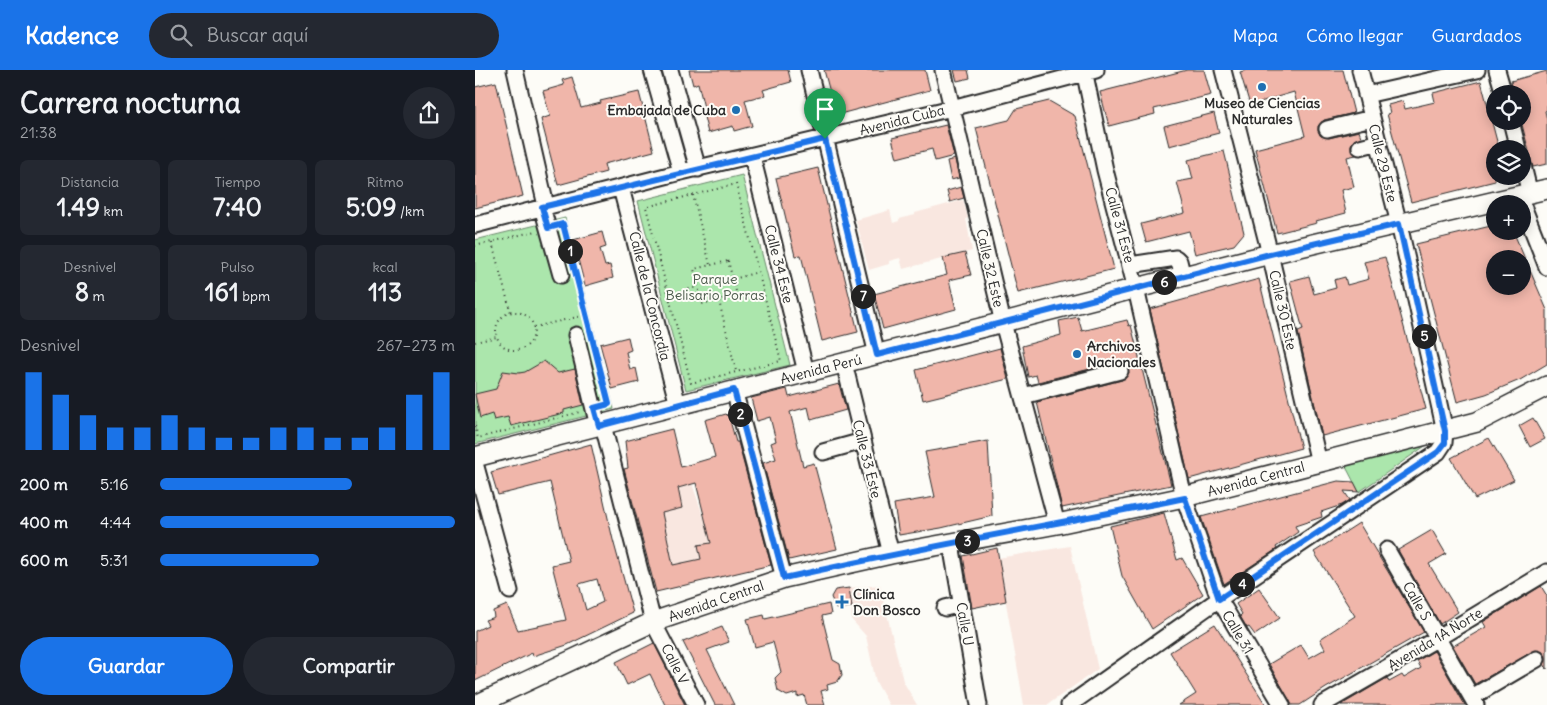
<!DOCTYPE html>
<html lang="es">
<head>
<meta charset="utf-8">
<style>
	:root { --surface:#171b24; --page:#242831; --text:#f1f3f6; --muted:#9ea1a6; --accent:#1a73e8 }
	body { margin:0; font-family:Delius,sans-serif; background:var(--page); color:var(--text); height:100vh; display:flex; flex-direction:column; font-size:19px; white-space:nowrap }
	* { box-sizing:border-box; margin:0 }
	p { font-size:16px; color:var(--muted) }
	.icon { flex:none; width:28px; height:28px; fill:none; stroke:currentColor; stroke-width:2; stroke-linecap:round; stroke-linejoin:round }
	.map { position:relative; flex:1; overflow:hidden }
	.details { display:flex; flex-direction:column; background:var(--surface); width:475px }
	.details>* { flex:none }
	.fabs { position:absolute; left:1011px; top:15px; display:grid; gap:10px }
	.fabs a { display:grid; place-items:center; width:45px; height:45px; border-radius:50%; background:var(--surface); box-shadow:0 2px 12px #0003; font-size:25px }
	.pin { position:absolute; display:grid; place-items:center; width:42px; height:42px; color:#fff; margin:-51px -21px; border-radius:50% 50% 50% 0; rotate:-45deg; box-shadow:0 0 5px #0007 }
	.pin .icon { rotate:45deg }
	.km { position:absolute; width:25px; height:25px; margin:-12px; border-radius:50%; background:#222; color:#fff; font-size:14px; line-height:25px; text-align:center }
	.round { display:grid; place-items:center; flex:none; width:52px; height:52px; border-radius:26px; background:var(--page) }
	.summary { display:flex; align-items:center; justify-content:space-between; height:85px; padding:0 20px }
	h1 { font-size:28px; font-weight:700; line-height:38px }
	.figures { display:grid; grid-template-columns:repeat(3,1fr); gap:8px; height:85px; padding:5px 20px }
	.figures div { display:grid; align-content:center; border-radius:8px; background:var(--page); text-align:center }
	.figures b { font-size:25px; font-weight:700 }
	.figures small { font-size:14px; font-weight:400 }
	.figures p { font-size:14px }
	.chart { height:140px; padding:10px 20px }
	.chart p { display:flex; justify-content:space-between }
	.chart svg { width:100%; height:90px; margin-top:5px; stroke:var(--accent); stroke-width:6 }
	.cta { display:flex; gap:10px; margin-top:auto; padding:10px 20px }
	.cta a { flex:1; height:58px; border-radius:30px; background:var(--accent); color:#fff; font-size:20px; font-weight:700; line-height:58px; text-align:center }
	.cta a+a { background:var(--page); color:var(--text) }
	ul { padding:0 20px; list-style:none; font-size:16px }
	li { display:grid; grid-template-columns:80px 60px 1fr; align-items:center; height:38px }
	li i { height:12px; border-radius:6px; background:var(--accent) }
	header { display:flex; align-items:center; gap:30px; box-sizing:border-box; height:70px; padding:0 25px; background:var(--accent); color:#fff }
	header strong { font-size:24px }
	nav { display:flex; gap:28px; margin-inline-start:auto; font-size:18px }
	.search { width:350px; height:45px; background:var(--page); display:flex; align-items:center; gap:12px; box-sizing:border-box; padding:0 18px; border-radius:28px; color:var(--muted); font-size:19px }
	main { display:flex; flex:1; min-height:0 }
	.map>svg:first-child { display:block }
</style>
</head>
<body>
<header>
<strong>Kadence</strong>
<div class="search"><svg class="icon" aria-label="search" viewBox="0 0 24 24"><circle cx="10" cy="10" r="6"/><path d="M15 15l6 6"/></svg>Buscar aquí</div>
<nav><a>Mapa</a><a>Cómo llegar</a><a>Guardados</a></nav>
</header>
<main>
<section class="details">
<div class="summary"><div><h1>Carrera nocturna</h1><p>21:38</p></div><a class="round"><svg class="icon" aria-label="share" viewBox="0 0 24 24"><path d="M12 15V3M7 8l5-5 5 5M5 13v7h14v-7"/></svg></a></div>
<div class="figures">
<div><p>Distancia</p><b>1.49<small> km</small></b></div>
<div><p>Tiempo</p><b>7:40</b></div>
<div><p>Ritmo</p><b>5:09<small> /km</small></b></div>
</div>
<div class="figures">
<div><p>Desnivel</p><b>8<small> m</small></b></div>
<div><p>Pulso</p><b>161<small> bpm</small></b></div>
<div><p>kcal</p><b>113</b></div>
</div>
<div class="chart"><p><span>Desnivel</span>267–273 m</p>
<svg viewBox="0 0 160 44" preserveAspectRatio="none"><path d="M5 44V6M15 44V17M25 44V27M35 44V33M45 44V33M55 44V27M65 44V33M75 44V38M85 44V38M95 44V33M105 44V33M115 44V38M125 44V38M135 44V33M145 44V17M155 44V6"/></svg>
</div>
<ul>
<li><b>200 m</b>5:16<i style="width:65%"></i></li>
<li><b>400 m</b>4:44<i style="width:100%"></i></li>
<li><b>600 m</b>5:31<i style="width:54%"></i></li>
</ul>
<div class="cta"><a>Guardar</a><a>Compartir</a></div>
</section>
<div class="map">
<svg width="1072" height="635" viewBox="0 0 1072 635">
	<rect width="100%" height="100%" fill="#fdfcf7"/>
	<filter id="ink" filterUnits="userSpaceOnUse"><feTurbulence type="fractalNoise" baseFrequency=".02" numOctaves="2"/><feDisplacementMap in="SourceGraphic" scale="10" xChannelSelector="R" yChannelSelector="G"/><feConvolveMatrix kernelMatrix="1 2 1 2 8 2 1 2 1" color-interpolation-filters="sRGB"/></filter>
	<g filter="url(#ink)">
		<path fill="#f9e7e0" d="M 488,130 L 493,148 L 491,149 L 497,181 L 428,199 L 425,188 L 414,191 L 414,194 L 394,200 L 381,150 L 415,140 L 418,153 L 424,151 L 424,149 L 440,145 L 440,143 Z
			M 217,414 L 229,448 L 282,435 L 299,494 L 181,522 L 157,432 Z
			M 595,476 L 623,599 L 572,635 L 549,635 L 523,488 Z
			M 405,515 L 428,611 L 442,635 L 414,635 L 401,612 L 391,566 L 376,549 L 377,537 L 374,518 Z"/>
		<path fill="#abe6ac" stroke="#6b886c" d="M 267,105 L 315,295 L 211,320 L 163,131 Z
			M 90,148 L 139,339 L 0,374 L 0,170 Z
			M 953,374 L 884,422 L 869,393 Z"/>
		<path fill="#f0b6aa" stroke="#2b2b2b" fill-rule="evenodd" d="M 214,0 L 313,0 L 316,12 L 288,20 L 290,25 L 270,30 L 277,56 L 259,61 L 258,56 L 233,63 L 229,47 L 231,46 L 223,13 L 218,15 Z
			M 349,0 L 450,0 L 455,20 L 361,45 Z
			M 479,0 L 493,0 L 495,8 L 482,11 Z
			M 712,0 L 729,0 L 736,25 L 679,39 L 680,44 L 634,56 L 625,22 Z
			M 772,0 L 868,0 L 879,43 L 849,50 L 843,56 L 843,61 L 846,66 L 854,68 L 884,61 L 886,67 L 879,70 L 876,75 L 876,80 L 881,85 L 872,87 L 879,117 L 866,120 L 871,143 L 841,151 L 842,153 L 802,163 L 780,79 L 830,66 L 819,22 L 775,35 L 765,2 Z
			M 1072,1 L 1072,40 L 1070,41 L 1072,50 L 1072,94 L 1058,97 L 1046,51 L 1048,51 L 1048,24 L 1038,24 L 1036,11 Z
			M 97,7 L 106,38 L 126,33 L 125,31 L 164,22 L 179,81 L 129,94 L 131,102 L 83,115 L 66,49 L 75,46 L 68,21 L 89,15 L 87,10 Z
			M 1006,11 L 1024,79 L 1020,79 L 1020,111 L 936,132 L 912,44 L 915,43 L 913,35 L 928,31 L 930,39 L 960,32 L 958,23 Z
			M 21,12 L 48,126 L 0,138 L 0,17 Z
			M 574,31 L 600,46 L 639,199 L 543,223 L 501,58 L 534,50 L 541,39 Z
			M 739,43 L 744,63 L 694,76 L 689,56 Z
			M 471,55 L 479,86 L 460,91 L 457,79 L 422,88 L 417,68 Z
			M 749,81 L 769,163 L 759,175 L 720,184 L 714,161 L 671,172 L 666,154 L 710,143 L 702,112 L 718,109 L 713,90 Z
			M 480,89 L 484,108 L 476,110 L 472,91 Z
			M 343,98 L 383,262 L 347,271 L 326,185 L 320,186 L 301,108 Z
			M 486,117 L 489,128 L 475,132 L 472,121 Z
			M 1020,155 L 1020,161 L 1038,161 L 1072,240 L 1072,294 L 1045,310 L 1011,324 L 982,332 L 941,174 ZM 1020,189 L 1048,189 L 1048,216 L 1020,216 Z
			M 127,162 L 131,177 L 125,179 L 130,196 L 135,195 L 138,208 L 110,216 L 98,170 Z
			M 490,183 L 496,205 L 474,210 L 481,239 L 408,259 L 399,224 L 472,205 L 468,188 Z
			M 910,187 L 951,339 L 847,366 L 823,262 L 828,260 L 815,211 L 834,206 L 839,224 L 861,218 L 859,210 L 870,207 L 872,215 L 894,209 L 889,192 Z
			M 784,209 L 826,378 L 714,409 L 675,239 Z
			M 603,247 L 607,261 L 652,250 L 654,256 L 656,255 L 696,415 L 587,438 L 562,332 L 647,310 L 654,303 L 652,295 L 643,292 L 563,312 L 561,305 L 553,307 L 547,276 L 586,265 L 584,251 Z
			M 153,267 L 156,280 L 151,282 L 155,300 L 161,298 L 164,312 L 137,319 L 125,274 Z
			M 525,278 L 533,309 L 448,330 L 441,300 Z
			M 69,291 L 83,303 L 100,299 L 108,335 L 89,340 L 89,343 L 36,356 L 33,347 L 19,350 L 17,344 L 5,348 L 0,324 L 21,319 L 28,301 L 44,303 L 50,302 Z
			M 364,314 L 371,340 L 336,350 L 333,337 L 315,342 L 328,396 L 339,393 L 362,479 L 314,490 L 288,393 L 301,389 L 296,373 L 301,371 L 295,347 L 282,351 L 276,328 L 312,319 L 314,327 Z
			M 251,344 L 254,347 L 261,372 L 263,372 L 296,495 L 181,522 L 149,399 L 153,398 L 150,371 L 197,359 L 206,397 L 240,387 L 230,350 ZM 221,413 L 236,473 L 223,475 L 226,489 L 198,495 L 187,443 L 207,438 L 203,418 Z
			M 1058,348 L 1070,369 L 1055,377 L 1044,356 Z
			M 1014,368 L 1039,410 L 1000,429 L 976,388 Z
			M 513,371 L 517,446 L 466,458 L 424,465 L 419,434 L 460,427 L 450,382 Z
			M 116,374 L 138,470 L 158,543 L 92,575 L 58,586 L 57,583 L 0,611 L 0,561 L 13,555 L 10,550 L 19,547 L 18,541 L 32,535 L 43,560 L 91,550 L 77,495 L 94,491 L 75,412 L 23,425 L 16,402 ZM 122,509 L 128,532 L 111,540 L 104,514 Z
			M 863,411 L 879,412 L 884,422 L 869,421 L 875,430 L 867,435 L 846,442 L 847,447 L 820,456 L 823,462 L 801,477 L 802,479 L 749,514 L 726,447 Z
			M 689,443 L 702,490 L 707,488 L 728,524 L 677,559 L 647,506 L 635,456 Z
			M 884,453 L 949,562 L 851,618 L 825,635 L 817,635 L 794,594 L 826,575 L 834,588 L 850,579 L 845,569 L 880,546 L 839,482 Z
			M 957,460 L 971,484 L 954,494 L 983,542 L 965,554 L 923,480 Z
			M 522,478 L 531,531 L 497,538 L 488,486 Z
			M 1066,516 L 1072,526 L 1072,599 L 1069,594 L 1070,585 L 1061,580 L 1000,614 L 978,576 L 1011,557 L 1008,552 Z
			M 374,518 L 377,537 L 361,539 L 356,527 L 360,520 Z
			M 784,518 L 805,548 L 780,565 L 774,557 L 772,558 L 765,546 L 767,544 L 761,534 Z
			M 354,534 L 356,544 L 347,546 L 358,590 L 365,594 L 367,605 L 362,612 L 352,615 L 353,619 L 346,621 L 350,635 L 332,635 L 329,625 L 322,627 L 322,623 L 312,626 L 303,621 L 300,608 L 306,602 L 298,572 L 280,577 L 272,549 L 289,545 L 290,549 Z
			M 740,554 L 766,596 L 791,635 L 704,635 L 721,624 L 695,582 Z
			M 247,557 L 254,572 L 232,580 L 259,635 L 240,635 L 208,572 Z
			M 179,573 L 210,635 L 190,635 L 175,604 L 152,615 L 141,592 Z
			M 959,581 L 990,635 L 866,635 L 912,608 L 914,612 L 927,605 L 929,608 L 946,598 L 942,591 Z"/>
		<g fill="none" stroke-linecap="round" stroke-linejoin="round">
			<g stroke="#2b2b2b" stroke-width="19">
				<path id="minor" d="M 40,0 L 71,136
					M 177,0 L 206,102
					M 195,0 L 223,99
					M 334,0 L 402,285
					M 468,0 L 528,253 L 582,454
					M 609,0 L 630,100 L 661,219 L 709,427 L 744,529 L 807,635
					M 748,0 L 795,184 L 844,393
					M 1022,0 L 1029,24
					M 891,25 L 1002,0
					M 1036,51 L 1043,79
					M 852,59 L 897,48
					M 885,77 L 904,72
					M 277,86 L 331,302
					M 1048,96 L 1055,124
					M 146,118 L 203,335
					M 1048,136 L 1072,197
					M 67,137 L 86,205
					M 0,155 L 206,102 L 477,38 L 621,0
					M 655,195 L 701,188 L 704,191 L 708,207
					M 101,265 L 123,356
					M 369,293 L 416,484
					M 259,320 L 309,508
					M 548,326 L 645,301
					M 128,355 L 178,552 L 221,635
					M 348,382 L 388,371
					M 0,393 L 35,521
					M 476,474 L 504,635
					M 912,480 L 1001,635
					M 470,538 L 487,534
					M 997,627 L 1062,589
					M 594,635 L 744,529 L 963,382 L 969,373 L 970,361 L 924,154 L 885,0
					M 847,635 L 963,568 L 1072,502"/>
			</g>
			<g stroke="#2b2b2b" stroke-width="22">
				<path id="major" d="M 0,387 L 795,184 L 1072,119
					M 1,635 L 178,552 L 309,508 L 416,484 L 582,454 L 709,427 L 1002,352 L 1072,316"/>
			</g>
			<path stroke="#2b2b2b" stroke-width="2" stroke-dasharray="1 4" stroke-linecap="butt" d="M 261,114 L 306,291 L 216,313 L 171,137 Z
				M 218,125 L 235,195
				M 85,155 L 88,154 L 96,188
				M 17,173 L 36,243
				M 0,176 L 61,161
				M 253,191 L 262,225 L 227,234 L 219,199 Z
				M 100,202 L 134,335 L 131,335
				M 259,209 L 283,202
				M 194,224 L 223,217
				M 244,231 L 261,301
				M21 261a19 19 0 1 1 38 0a19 19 0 1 1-38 0Z
				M 59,257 L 111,245
				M 0,272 L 22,267
				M 0,356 L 3,368 L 105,342"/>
			<use href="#minor" stroke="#fdfcf7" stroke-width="15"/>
			<use href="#major" stroke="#fdfcf7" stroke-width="19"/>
		</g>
	</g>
	<g fill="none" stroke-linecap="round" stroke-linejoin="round" filter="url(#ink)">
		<g stroke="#fff" stroke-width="10">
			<path id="route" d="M 350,69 L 402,285 L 795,184 L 924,154 L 970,361 L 970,373 L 963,382 L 744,529 L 710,428 C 576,455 442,478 309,508 L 259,320 L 124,356 L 119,338 L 134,334 L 88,154 L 73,158 L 67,137 Z"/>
		</g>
		<use href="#route" stroke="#1a73e8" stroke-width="6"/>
	</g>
	<g fill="#1f6fb2" stroke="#fdfcf7" stroke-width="2">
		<circle cx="787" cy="17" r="5"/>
		<circle cx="261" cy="40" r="5"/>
		<circle cx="602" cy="284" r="5"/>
		<path d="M364.5 524.5h5v5h5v5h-5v5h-5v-5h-5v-5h5z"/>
	</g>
	<g text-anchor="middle" stroke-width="4" stroke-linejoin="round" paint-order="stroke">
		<g font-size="14" font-weight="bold" fill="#2b2b2b" stroke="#fdfcf7" text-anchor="start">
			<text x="787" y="38" text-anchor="middle">Museo de Ciencias<tspan x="787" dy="16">Naturales</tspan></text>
			<text x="251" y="45" text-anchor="end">Embajada de Cuba</text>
			<text x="612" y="281">Archivos<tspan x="612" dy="16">Nacionales</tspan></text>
			<text x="378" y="529">Clínica<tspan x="378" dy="16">Don Bosco</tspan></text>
		</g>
		<g font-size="14" fill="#2b2b2b" stroke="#fdfcf7">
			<text transform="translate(427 50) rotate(-14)" y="5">Avenida Cuba</text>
			<text transform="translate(908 93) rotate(76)" y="5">Calle 29 Este</text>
			<text transform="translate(645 155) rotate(75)" y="5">Calle 31 Este</text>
			<text transform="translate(304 194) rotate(76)" y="5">Calle 34 Este</text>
			<text transform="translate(515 198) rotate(77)" y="5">Calle 32 Este</text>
			<text transform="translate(175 226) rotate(76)" y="5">Calle de la Concordia</text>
			<text transform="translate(808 240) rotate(77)" y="5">Calle 30 Este</text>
			<text transform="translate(346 299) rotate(-14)" y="5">Avenida Perú</text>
			<text transform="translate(392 389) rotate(76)" y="5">Calle 33 Este</text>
			<text transform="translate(781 409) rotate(-15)" y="5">Avenida Central</text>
			<text transform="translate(241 531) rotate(-19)" y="5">Avenida Central</text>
			<text transform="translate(942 531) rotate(60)" y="5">Calle S</text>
			<text transform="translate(490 554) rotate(80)" y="5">Calle U</text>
			<text transform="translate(763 562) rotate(59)" y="5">Calle 31</text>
			<text transform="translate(960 569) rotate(-31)" y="5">Avenida 1A Norte</text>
			<text transform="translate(200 594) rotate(63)" y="5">Calle V</text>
		</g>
		<g font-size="14" fill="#4b5a4b" stroke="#fdfcf7">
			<text x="240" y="214">Parque<tspan x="240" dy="16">Belisario Porras</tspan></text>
		</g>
	</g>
</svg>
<div class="fabs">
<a><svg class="icon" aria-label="locate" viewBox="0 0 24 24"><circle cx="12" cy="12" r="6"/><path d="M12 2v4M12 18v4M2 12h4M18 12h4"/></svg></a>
<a><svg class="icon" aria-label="layers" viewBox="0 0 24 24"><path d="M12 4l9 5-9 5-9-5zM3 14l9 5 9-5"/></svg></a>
<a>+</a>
<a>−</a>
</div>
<div class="pin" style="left:350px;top:69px;background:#1e9e55"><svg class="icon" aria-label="arrive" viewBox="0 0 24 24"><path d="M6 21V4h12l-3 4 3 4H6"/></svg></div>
<b class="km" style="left:95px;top:181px">1</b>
<b class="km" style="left:265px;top:344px">2</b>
<b class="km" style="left:492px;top:471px">3</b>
<b class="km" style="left:767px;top:514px">4</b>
<b class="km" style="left:949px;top:266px">5</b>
<b class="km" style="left:689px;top:212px">6</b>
<b class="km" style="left:388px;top:226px">7</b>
</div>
</main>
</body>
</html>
